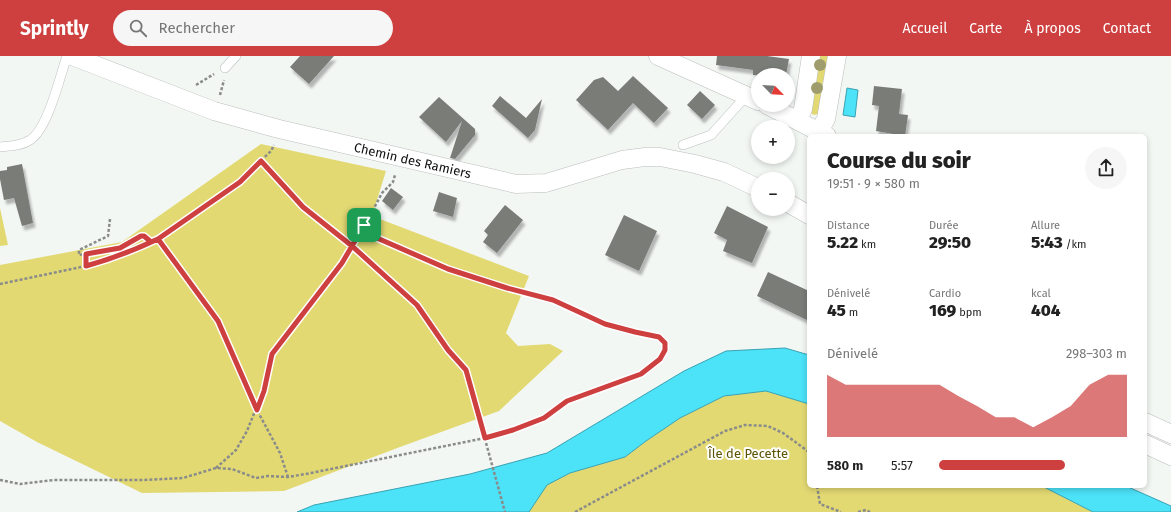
<!DOCTYPE html>
<html lang="fr">
<head>
<meta charset="utf-8">
<style>
	:root { --surface:#fff; --page:#f6f6f6; --text:#222; --muted:#767676; --accent:#ce3f3f }
	body { margin:0; font-family:"Fira Sans",sans-serif; background:var(--page); color:var(--text); height:100vh; display:flex; flex-direction:column; font-size:15px; white-space:nowrap }
	* { box-sizing:border-box; margin:0 }
	p { font-size:13px; color:var(--muted) }
	.icon { flex:none; width:22px; height:22px; fill:none; stroke:currentColor; stroke-width:2; stroke-linecap:round; stroke-linejoin:round }
	.map { position:relative; flex:1; overflow:hidden }
	.panel { position:absolute; left:807px; top:78px; width:340px; height:354px; display:flex; flex-direction:column; background:var(--surface); border-radius:6px; box-shadow:0 2px 6px #0003 }
	.panel>* { flex:none }
	.needle { width:26px; rotate:114deg }
	.tools { position:absolute; left:751px; top:12px; display:grid; gap:8px }
	.tools a { display:grid; place-items:center; width:44px; height:44px; border-radius:50%; background:var(--surface); box-shadow:0 2px 6px #0003; font-size:20px }
	.pin { position:absolute; display:grid; place-items:center; width:34px; height:34px; color:#fff; margin:-17px; border-radius:8px; box-shadow:0 2px 6px #0006 }
	.round { display:grid; place-items:center; flex:none; width:42px; height:42px; border-radius:21px; background:var(--page) }
	.summary { display:flex; align-items:center; justify-content:space-between; height:68px; padding:0 20px }
	h1 { font-size:22px; font-weight:800; line-height:30px }
	.figures { display:grid; grid-template-columns:repeat(3,1fr); gap:6px; height:68px; padding:4px 20px }
	.figures div { display:grid; align-content:center }
	.figures b { font-size:17px; font-weight:800 }
	.figures small { font-size:11px; font-weight:400 }
	.figures p { font-size:11px }
	.chart { height:112px; padding:8px 20px }
	.chart p { display:flex; justify-content:space-between }
	.chart svg { width:100%; height:72px; margin-top:4px; fill:var(--accent); opacity:.7 }
	ul { padding:0 20px; list-style:none; font-size:13px }
	li { display:grid; grid-template-columns:64px 48px 1fr; align-items:center; height:30px }
	li i { height:10px; border-radius:5px; background:var(--accent) }
	header { display:flex; align-items:center; gap:24px; box-sizing:border-box; height:56px; padding:0 20px; background:var(--accent); color:#fff }
	header strong { font-size:19px }
	nav { display:flex; gap:22px; margin-inline-start:auto; font-size:14px }
	.search { width:280px; height:36px; background:var(--page); display:flex; align-items:center; gap:10px; box-sizing:border-box; padding:0 14px; border-radius:22px; color:var(--muted); font-size:15px }
	.map>svg:first-child { display:block }
</style>
</head>
<body>
<header>
<strong>Sprintly</strong>
<div class="search"><svg class="icon" aria-label="search" viewBox="0 0 24 24"><circle cx="10" cy="10" r="6"/><path d="M15 15l6 6"/></svg>Rechercher</div>
<nav><a>Accueil</a><a>Carte</a><a>À propos</a><a>Contact</a></nav>
</header>
<div class="map">
<svg width="1171" height="456" viewBox="0 0 1171 456">
	<defs>
		<filter id="shadow"><feDropShadow dx="2.5" dy="4.5" stdDeviation="1" flood-color="#0004"/></filter>
	</defs>
	<rect width="100%" height="100%" fill="#f3f7f4"/>
	<path fill="#e3d973" d="M 814,0 L 830,0 L 818,58 L 814,59 L 811,57 Z
		M 261,88 L 386,115 L 372,160 L 529,220 L 506,277 L 518,290 L 550,288 L 563,295 L 499,355 L 400,391 L 284,435 L 142,437 L 37,386 L 0,365 L 0,209 L 122,186 Z
		M 0,152 L 8,189 L 0,190 Z
		M 766,335 L 809,348 L 809,430 L 1042,430 L 1093,456 L 529,456 L 546,429 L 570,417 L 625,401 L 646,385 L 680,362 L 724,340 Z"/>
	<path fill="#4ce2f8" stroke="#39a2b2" d="M 847,32 L 858,34 L 855,61 L 843,59 Z
		M 785,292 L 809,299 L 809,348 L 766,335 L 724,340 L 680,362 L 646,385 L 625,401 L 570,417 L 547,429 L 529,456 L 297,456 L 314,449 L 470,418 L 547,397 L 684,315 L 726,295 Z
		M 1042,430 L 1126,430 L 1171,450 L 1171,456 L 1093,456 Z"/>
	<path fill="#7a7c78" filter="url(#shadow)" d="M 300,0 L 334,0 L 309,28 L 290,11 Z
		M 717,0 L 767,0 L 789,3 L 786,19 L 753,19 L 753,14 L 716,9 Z
		M 633,20 L 668,52 L 654,67 L 633,47 L 608,74 L 576,44 L 594,24 L 603,21 L 618,35 Z
		M 874,30 L 902,33 L 899,58 L 908,59 L 905,80 L 876,75 L 879,50 L 872,49 Z
		M 700,35 L 715,49 L 702,63 L 687,49 Z
		M 500,40 L 526,62 L 542,43 L 535,74 L 528,82 L 492,50 Z
		M 439,41 L 475,73 L 475,79 L 455,103 L 450,102 L 462,65 L 446,86 L 419,61 Z
		M 22,108 L 33,167 L 22,170 L 14,142 L 4,144 L 0,123 L 0,115 L 7,114 L 7,111 Z
		M 391,132 L 403,141 L 393,154 L 382,145 Z
		M 439,136 L 457,142 L 453,161 L 433,155 Z
		M 505,149 L 523,164 L 497,197 L 483,186 L 488,179 L 484,175 Z
		M 727,150 L 768,171 L 752,207 L 723,195 L 727,184 L 714,177 Z
		M 624,159 L 657,175 L 639,215 L 605,199 Z
		M 768,216 L 809,235 L 809,265 L 757,240 Z"/>
	<g fill="none" stroke-linecap="round" stroke-linejoin="round">
		<g stroke="#bbbebc" stroke-width="10">
			<path id="lane" d="M 225,12 L 236,0
				M 683,89 L 711,79 L 747,39
				M 0,91 C 10,90 21,90 30,84 C 48,73 60,20 67,0"/>
		</g>
		<g stroke="#bbbebc" stroke-width="19">
			<g id="street">
				<path id="s1" d="M 72,0 L 214,55 L 279,73 L 516,128 L 546,127 L 622,104 L 645,101 L 660,101 L 695,108 L 724,116 L 758,132"/>
				<path d="M 658,0 L 758,45"/>
				<path d="M 767,49 L 827,80"/>
				<path d="M 798,64 L 803,53 L 811,0"/>
				<path d="M 819,75 L 826,63 L 837,0"/>
				<path d="M 788,147 L 809,159"/>
				<path d="M 1145,366 L 1171,378"/>
				<path d="M 1145,388 L 1171,400"/>
			</g>
		</g>
		<path stroke="#898c8a" stroke-width="2.5" stroke-dasharray="3 2" stroke-linecap="butt" d="M 196,29 L 214,18
			M 220,39 L 224,24
			M 261,105 L 303,151 L 352,190 L 417,249 L 448,294 L 466,314 L 505,456
			M 110,163 L 108,180 L 79,194 L 79,199 L 120,192 L 141,180 L 144,180 L 151,186
			M 158,183 L 218,265 L 257,354 L 280,397 L 288,421
			M 86,198 L 86,210
			M 0,228 L 86,210 L 118,201 L 151,186 L 158,183 L 240,125 L 271,95 L 274,89
			M 216,412 L 236,394 L 247,375 L 263,335 L 272,298 L 342,207 L 372,156 L 382,137 L 393,126 L 395,119
			M 0,424 L 20,428 L 54,424 L 144,424 L 183,422 L 216,412 L 232,413 L 256,422 L 268,420 L 288,421 L 311,417 L 485,382 L 513,374 L 543,362 L 567,345 L 641,318 L 659,303 L 665,294 L 665,287 L 659,281 L 635,277 L 605,268 L 553,244 L 507,232 L 448,213 L 377,182 L 364,169
			M 817,430 L 820,448 L 841,456
			M 575,456 L 725,375 L 745,369 L 768,370 L 783,377 L 809,396
			M 858,456 L 866,454 L 870,456"/>
		<use href="#lane" stroke="#fff" stroke-width="9"/>
		<use href="#street" stroke="#fff" stroke-width="18"/>
	</g>
	<g fill="#9f9d6e">
		<circle cx="820" cy="9" r="6"/>
		<circle cx="817" cy="32" r="6"/>
	</g>
	<g fill="none" stroke-linecap="round" stroke-linejoin="round">
		<g stroke="#fff" stroke-width="8">
			<path id="route" d="M 364,169 L 352,190 L 303,151 L 261,105 L 240,126 L 158,183 L 151,186 L 144,180 L 141,180 L 120,192 L 86,198 L 86,210 C 111,203 135,194 158,183 L 218,265 L 257,354 L 264,335 L 272,298 L 342,207 L 352,190 L 417,249 L 448,294 L 466,314 L 485,382 L 513,374 L 544,362 L 567,345 L 641,318 L 660,303 L 665,294 L 665,287 L 659,281 L 635,276 L 605,268 L 553,244 L 507,232 L 448,213 L 377,182 L 364,169"/>
		</g>
		<use href="#route" stroke="#ce3f3f" stroke-width="5"/>
	</g>
	<g text-anchor="middle" stroke-width="4" stroke-linejoin="round" paint-order="stroke">
		<g font-size="13" fill="#0d0e0d" stroke="#fff">
			<text dy="5" stroke="none"><textPath href="#s1" startOffset="357">Chemin des Ramiers</textPath></text>
		</g>
		<g font-size="13" fill="#5b5400" stroke="#fff">
			<text x="748" y="402">Île de Pecette</text>
		</g>
	</g>
</svg>
<div class="tools">
<a><svg class="needle" viewBox="-14 -14 28 28"><path d="M0-13l5 13h-10z" fill="#e53935"/><path d="M0 13l5-13h-10z" fill="#767676"/></svg></a>
<a>+</a>
<a>−</a>
</div>
<div class="pin" style="left:364px;top:169px;background:#1e9e55"><svg class="icon" aria-label="arrive" viewBox="0 0 24 24"><path d="M6 21V4h12l-3 4 3 4H6"/></svg></div>
<section class="panel">
<div class="summary"><div><h1>Course du soir</h1><p>19:51 · 9 × 580 m</p></div><a class="round"><svg class="icon" aria-label="share" viewBox="0 0 24 24"><path d="M12 15V3M7 8l5-5 5 5M5 13v7h14v-7"/></svg></a></div>
<div class="figures">
<div><p>Distance</p><b>5.22<small> km</small></b></div>
<div><p>Durée</p><b>29:50</b></div>
<div><p>Allure</p><b>5:43<small> /km</small></b></div>
</div>
<div class="figures">
<div><p>Dénivelé</p><b>45<small> m</small></b></div>
<div><p>Cardio</p><b>169<small> bpm</small></b></div>
<div><p>kcal</p><b>404</b></div>
</div>
<div class="chart"><p><span>Dénivelé</span>298–303 m</p>
<svg viewBox="0 0 160 44" preserveAspectRatio="none"><path d="M0 44V6L10 12L20 12L30 12L40 12L50 12L60 12L70 19L80 25L90 32L100 32L110 38L120 32L130 25L140 12L150 6L160 6V44z"/></svg>
</div>
<ul>
<li><b>580 m</b>5:57<i style="width:67%"></i></li>
</ul>
</section>
</div>
</body>
</html>
